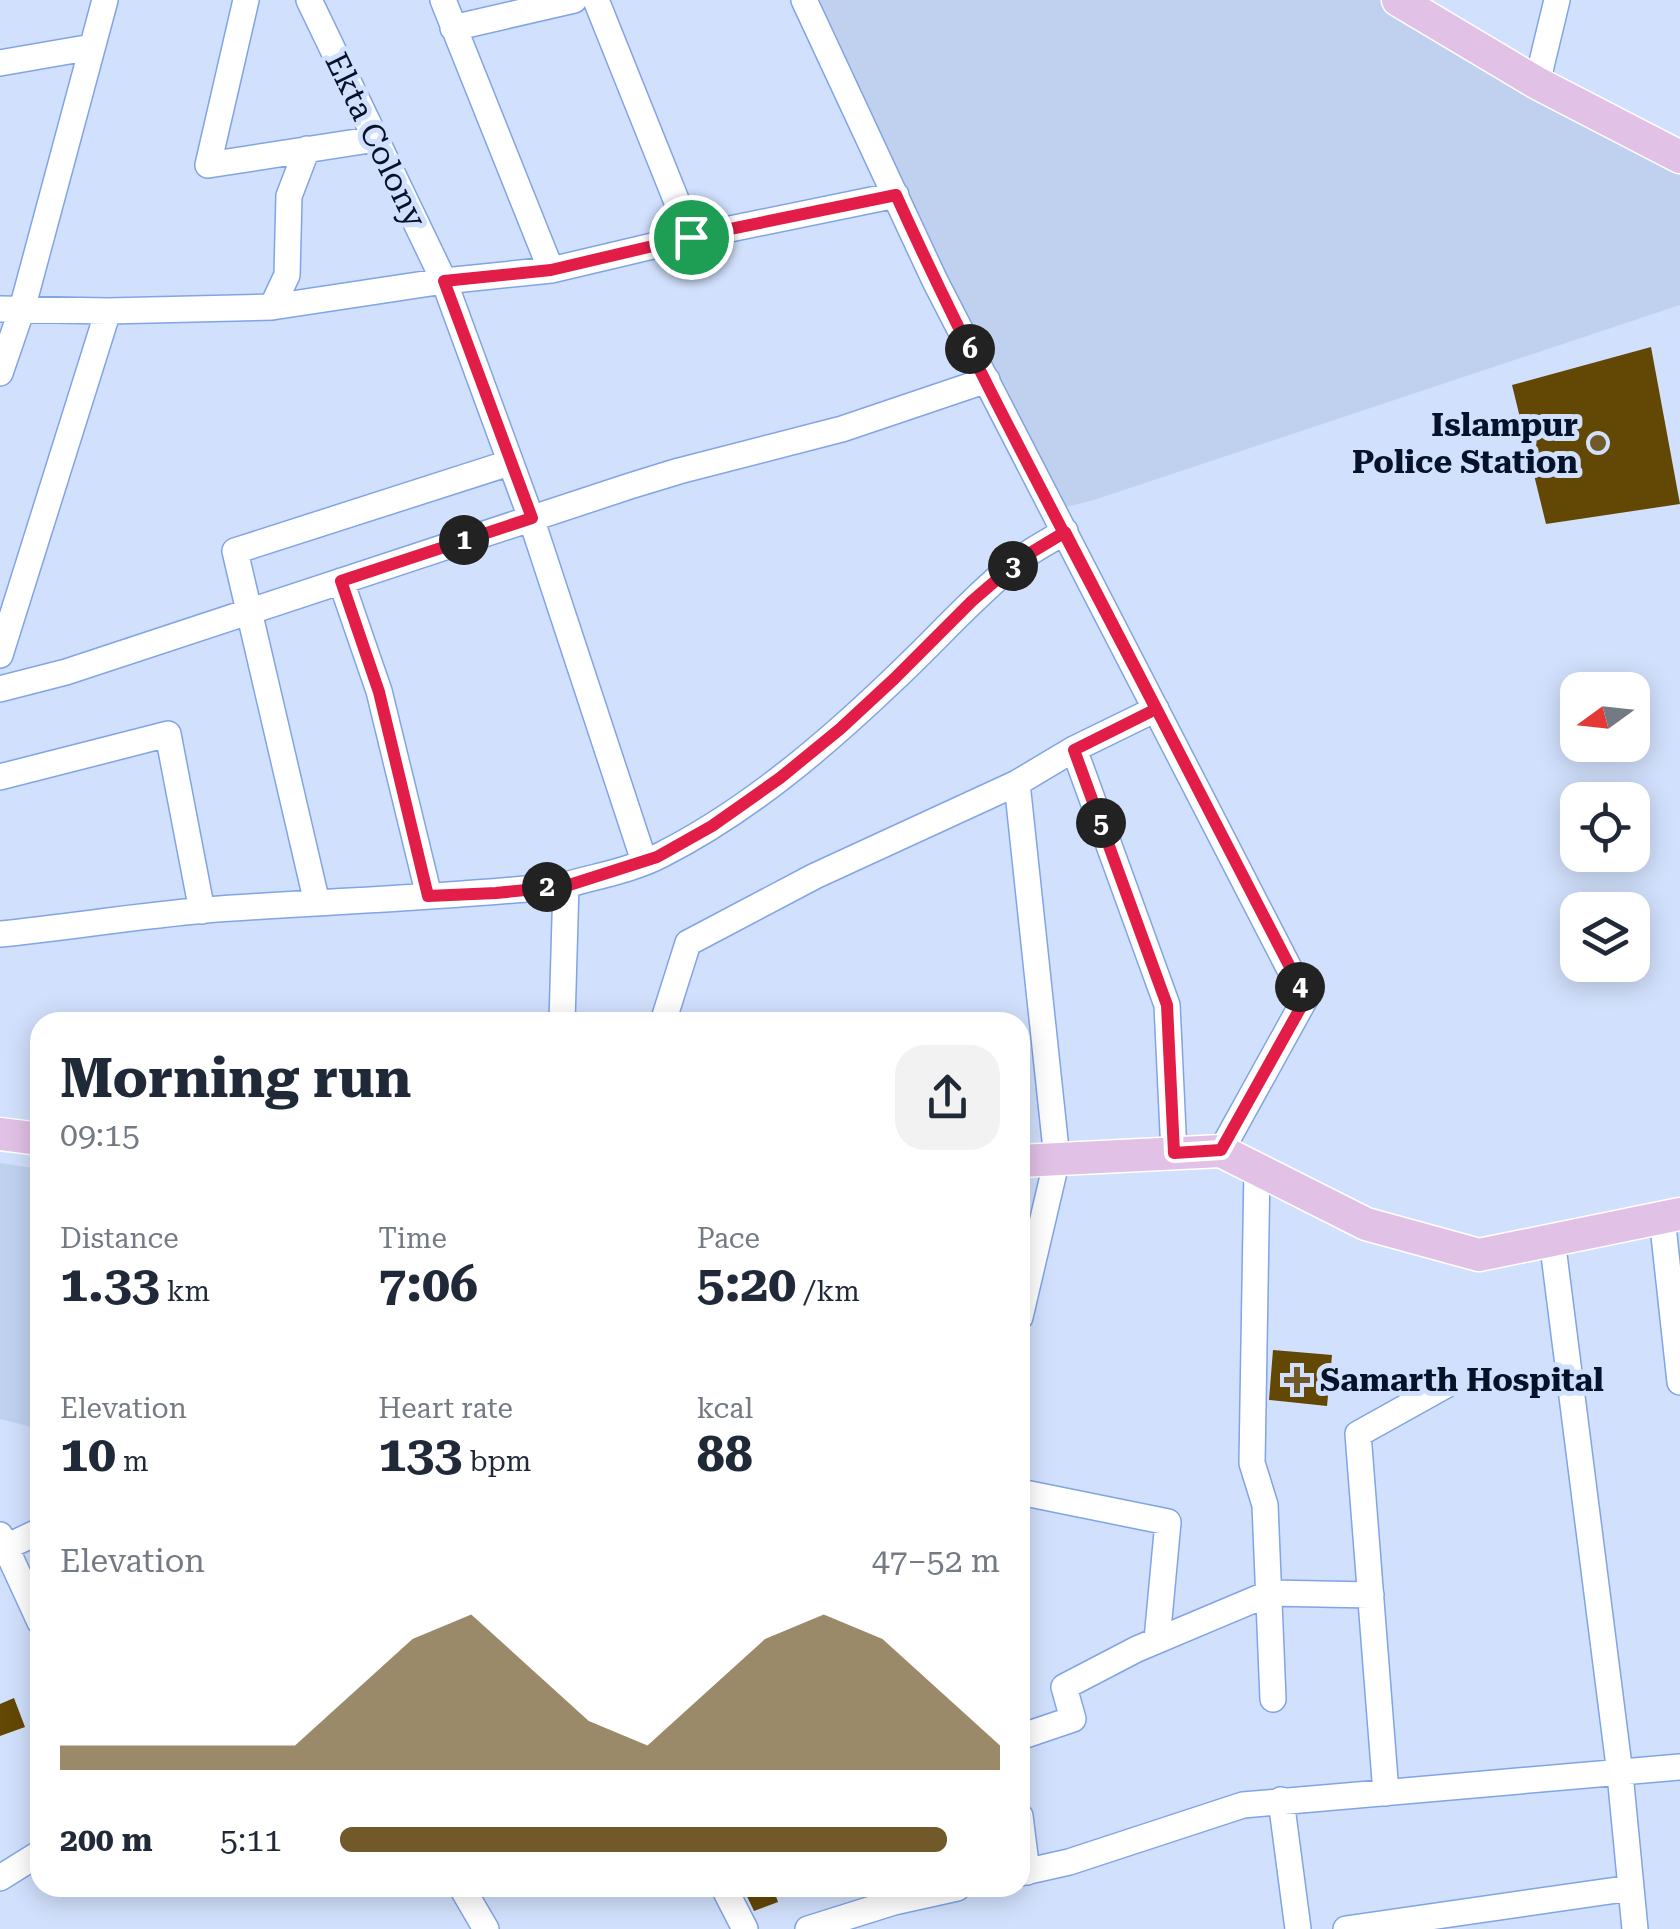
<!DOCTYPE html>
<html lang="en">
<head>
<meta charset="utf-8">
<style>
	:root { --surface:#fff; --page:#f2f2f3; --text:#1f2937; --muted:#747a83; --accent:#72592a }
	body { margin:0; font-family:"Roboto Serif",serif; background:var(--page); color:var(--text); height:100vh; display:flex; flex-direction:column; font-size:38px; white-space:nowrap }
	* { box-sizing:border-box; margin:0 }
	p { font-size:32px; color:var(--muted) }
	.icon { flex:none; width:55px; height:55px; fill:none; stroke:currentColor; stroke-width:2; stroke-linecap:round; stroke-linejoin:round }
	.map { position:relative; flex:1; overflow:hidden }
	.panel { position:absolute; left:30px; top:1012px; width:1000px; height:885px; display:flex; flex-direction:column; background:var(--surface); border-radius:30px; box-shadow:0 5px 25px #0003 }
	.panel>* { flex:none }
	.needle { width:65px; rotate:255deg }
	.tools { position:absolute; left:1560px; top:672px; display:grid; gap:20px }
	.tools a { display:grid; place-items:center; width:90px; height:90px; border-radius:20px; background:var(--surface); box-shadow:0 5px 25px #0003; font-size:50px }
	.pin { position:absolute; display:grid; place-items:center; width:85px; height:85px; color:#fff; margin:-42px; border:5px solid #fff; border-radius:50%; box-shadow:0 2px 10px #0007 }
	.km { position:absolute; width:50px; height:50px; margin:-25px; border-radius:50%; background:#222; color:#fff; font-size:28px; line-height:50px; text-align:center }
	.round { display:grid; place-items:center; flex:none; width:105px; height:105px; border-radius:30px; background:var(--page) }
	.headline { display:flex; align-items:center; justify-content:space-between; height:170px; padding:0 30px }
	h1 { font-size:55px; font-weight:700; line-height:75px }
	.figures { display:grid; grid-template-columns:repeat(3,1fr); gap:15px; height:170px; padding:10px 30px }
	.figures div { display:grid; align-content:center }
	.figures b { font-size:50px; font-weight:700 }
	.figures small { font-size:28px; font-weight:400 }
	.figures p { font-size:28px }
	.chart { height:280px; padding:20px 30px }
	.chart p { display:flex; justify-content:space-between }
	.chart svg { width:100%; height:180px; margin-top:10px; fill:var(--accent); opacity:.7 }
	ul { padding:0 30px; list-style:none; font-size:32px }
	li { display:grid; grid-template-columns:160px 120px 1fr; align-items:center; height:75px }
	li i { height:25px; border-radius:12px; background:var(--accent) }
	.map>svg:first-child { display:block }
</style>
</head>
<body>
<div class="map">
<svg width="1680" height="1929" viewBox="0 0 1680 1929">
	<rect width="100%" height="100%" fill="#d1e0fc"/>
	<path fill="#c0d1ef" d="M 805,0 L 1399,0 L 1680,168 L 1680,305 L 1094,500 L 1054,510 Z
		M 0,1163 L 40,1169 L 40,1429 L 0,1419 Z"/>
	<path fill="#634704" d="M 1651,347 L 1680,504 L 1546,524 L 1512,385 Z
		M 1273,1350 L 1332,1355 L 1327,1406 L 1269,1400 Z
		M 14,1698 L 25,1727 L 0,1736 L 0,1704 Z
		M 743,1888 L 773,1888 L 778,1902 L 754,1911 Z"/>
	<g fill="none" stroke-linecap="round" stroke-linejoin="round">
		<g stroke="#80a4e6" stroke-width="28">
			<path id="minor" d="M 246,0 L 208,165 L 376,139
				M 309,0 L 444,281 L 531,518 L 644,861
				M 443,0 L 551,270
				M 596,0 L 691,237
				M 804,0 L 935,281 L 1305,999 L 1221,1151
				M 453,28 L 574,0
				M 0,63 L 92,47
				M 1537,83 L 1557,0
				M 272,307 L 287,275 L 289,196 L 307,149
				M 0,309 L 108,311 L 272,307 L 444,281 L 551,270 L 691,237 L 896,195
				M 0,373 L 22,309 L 105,0
				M 341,581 L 379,691 L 429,896
				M 0,655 L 108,311
				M 0,689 L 66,672 L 630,486 L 679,471 L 842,429 L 987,380
				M 1074,749 L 1167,1005 L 1174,1153
				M 0,777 L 168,734 L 202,911
				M 1017,783 L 1057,1159 L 1020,1317
				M 317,903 L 235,551 L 509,463
				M 0,934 C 69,927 137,916 206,910 C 326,901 446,898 566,885
				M 562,1022 L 566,885 C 597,876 632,870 661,855 C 746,812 823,747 892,681 C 935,641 973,597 1019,560 C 1033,549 1050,541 1065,531
				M 663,1022 L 688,943 L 815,876 L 1017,783 L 1074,749 L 1156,709
				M 1257,1169 L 1252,1463 L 1265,1505 L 1273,1699
				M 1662,1217 L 1680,1382
				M 1552,1239 L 1620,1774 L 1635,1929
				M 1020,1492 L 1168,1522 L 1157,1640
				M 0,1535 L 40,1622
				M 0,1547 L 6,1547 L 40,1531
				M 1020,1737 L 1073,1719 L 1064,1687 L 1137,1649 L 1270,1593 L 1371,1595
				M 1386,1793 L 1358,1434 L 1446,1385
				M 1281,1800 L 1298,1929
				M 1020,1816 L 1027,1872
				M 1020,1873 L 1069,1862 L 1243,1805 L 1680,1767
				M 0,1878 L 40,1853
				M 462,1888 L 486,1929
				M 724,1888 L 745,1929
				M 808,1929 L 894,1902 L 957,1888
				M 1346,1929 L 1631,1888"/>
		</g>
		<g stroke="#fff" stroke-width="35">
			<path id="major" d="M 1398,0 L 1537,83 L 1680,157
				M 0,1134 L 40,1139
				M 1020,1161 L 1221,1151 L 1366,1224 L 1479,1255 L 1680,1214"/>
		</g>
		<use href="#minor" stroke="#fff" stroke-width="25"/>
		<use href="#major" stroke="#e2c1e6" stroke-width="32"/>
	</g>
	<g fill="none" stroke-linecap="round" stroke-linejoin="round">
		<g stroke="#fff" stroke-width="20">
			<path id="route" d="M 691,237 L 551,270 L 444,281 L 532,518 L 341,581 L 379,692 L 428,896 L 496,893 L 566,886 L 657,857 L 712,826 L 780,778 L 840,729 L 894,679 L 972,601 L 1022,558 L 1065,532 L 1306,998 L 1221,1150 L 1174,1153 L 1167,1005 L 1074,750 L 1156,709 C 1068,539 975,370 896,195 L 691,237"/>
		</g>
		<use href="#route" stroke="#e11d48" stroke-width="12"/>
	</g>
	<g fill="#72592a" stroke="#d1e0fc" stroke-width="4">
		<circle cx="1598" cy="443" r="10"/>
		<path d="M1292 1365h10v10h10v10h-10v10h-10v-10h-10v-10h10z"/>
	</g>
	<g text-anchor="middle" stroke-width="10" stroke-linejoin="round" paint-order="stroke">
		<g font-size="32" fill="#06122a" stroke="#d1e0fc">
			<text transform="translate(376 140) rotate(64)" y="11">Ekta Colony</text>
		</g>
		<g font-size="32" font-weight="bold" fill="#06122a" stroke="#d1e0fc" text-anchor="end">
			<text x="1578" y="436">Islampur<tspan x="1578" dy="37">Police Station</tspan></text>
			<text x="1320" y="1391" text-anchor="start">Samarth Hospital</text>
		</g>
	</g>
</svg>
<div class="tools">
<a><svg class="needle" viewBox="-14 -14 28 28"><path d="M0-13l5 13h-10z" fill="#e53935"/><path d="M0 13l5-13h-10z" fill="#747a83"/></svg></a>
<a><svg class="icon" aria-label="locate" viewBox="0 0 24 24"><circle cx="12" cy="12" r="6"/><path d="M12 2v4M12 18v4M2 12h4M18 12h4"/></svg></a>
<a><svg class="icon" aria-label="layers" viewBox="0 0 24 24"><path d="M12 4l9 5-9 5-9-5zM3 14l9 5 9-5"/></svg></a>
</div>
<div class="pin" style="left:691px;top:237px;background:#1e9e55"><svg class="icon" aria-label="arrive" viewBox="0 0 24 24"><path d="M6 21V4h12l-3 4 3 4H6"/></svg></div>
<b class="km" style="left:464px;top:540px">1</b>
<b class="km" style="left:547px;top:887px">2</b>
<b class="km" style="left:1013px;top:566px">3</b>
<b class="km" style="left:1300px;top:987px">4</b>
<b class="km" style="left:1101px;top:823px">5</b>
<b class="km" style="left:970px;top:349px">6</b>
<section class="panel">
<div class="headline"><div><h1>Morning run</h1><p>09:15</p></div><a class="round"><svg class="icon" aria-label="share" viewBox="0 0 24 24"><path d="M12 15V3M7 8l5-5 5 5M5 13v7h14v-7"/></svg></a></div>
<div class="figures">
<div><p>Distance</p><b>1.33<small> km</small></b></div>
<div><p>Time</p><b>7:06</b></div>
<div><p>Pace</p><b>5:20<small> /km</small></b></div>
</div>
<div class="figures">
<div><p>Elevation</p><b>10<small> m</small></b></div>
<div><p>Heart rate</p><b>133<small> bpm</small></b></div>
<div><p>kcal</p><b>88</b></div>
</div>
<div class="chart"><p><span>Elevation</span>47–52 m</p>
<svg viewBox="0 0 160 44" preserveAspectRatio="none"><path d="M0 44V38L10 38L20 38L30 38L40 38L50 25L60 12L70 6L80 19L90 32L100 38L110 25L120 12L130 6L140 12L150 25L160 38V44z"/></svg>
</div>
<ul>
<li><b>200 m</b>5:11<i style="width:92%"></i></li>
</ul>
</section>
</div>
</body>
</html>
